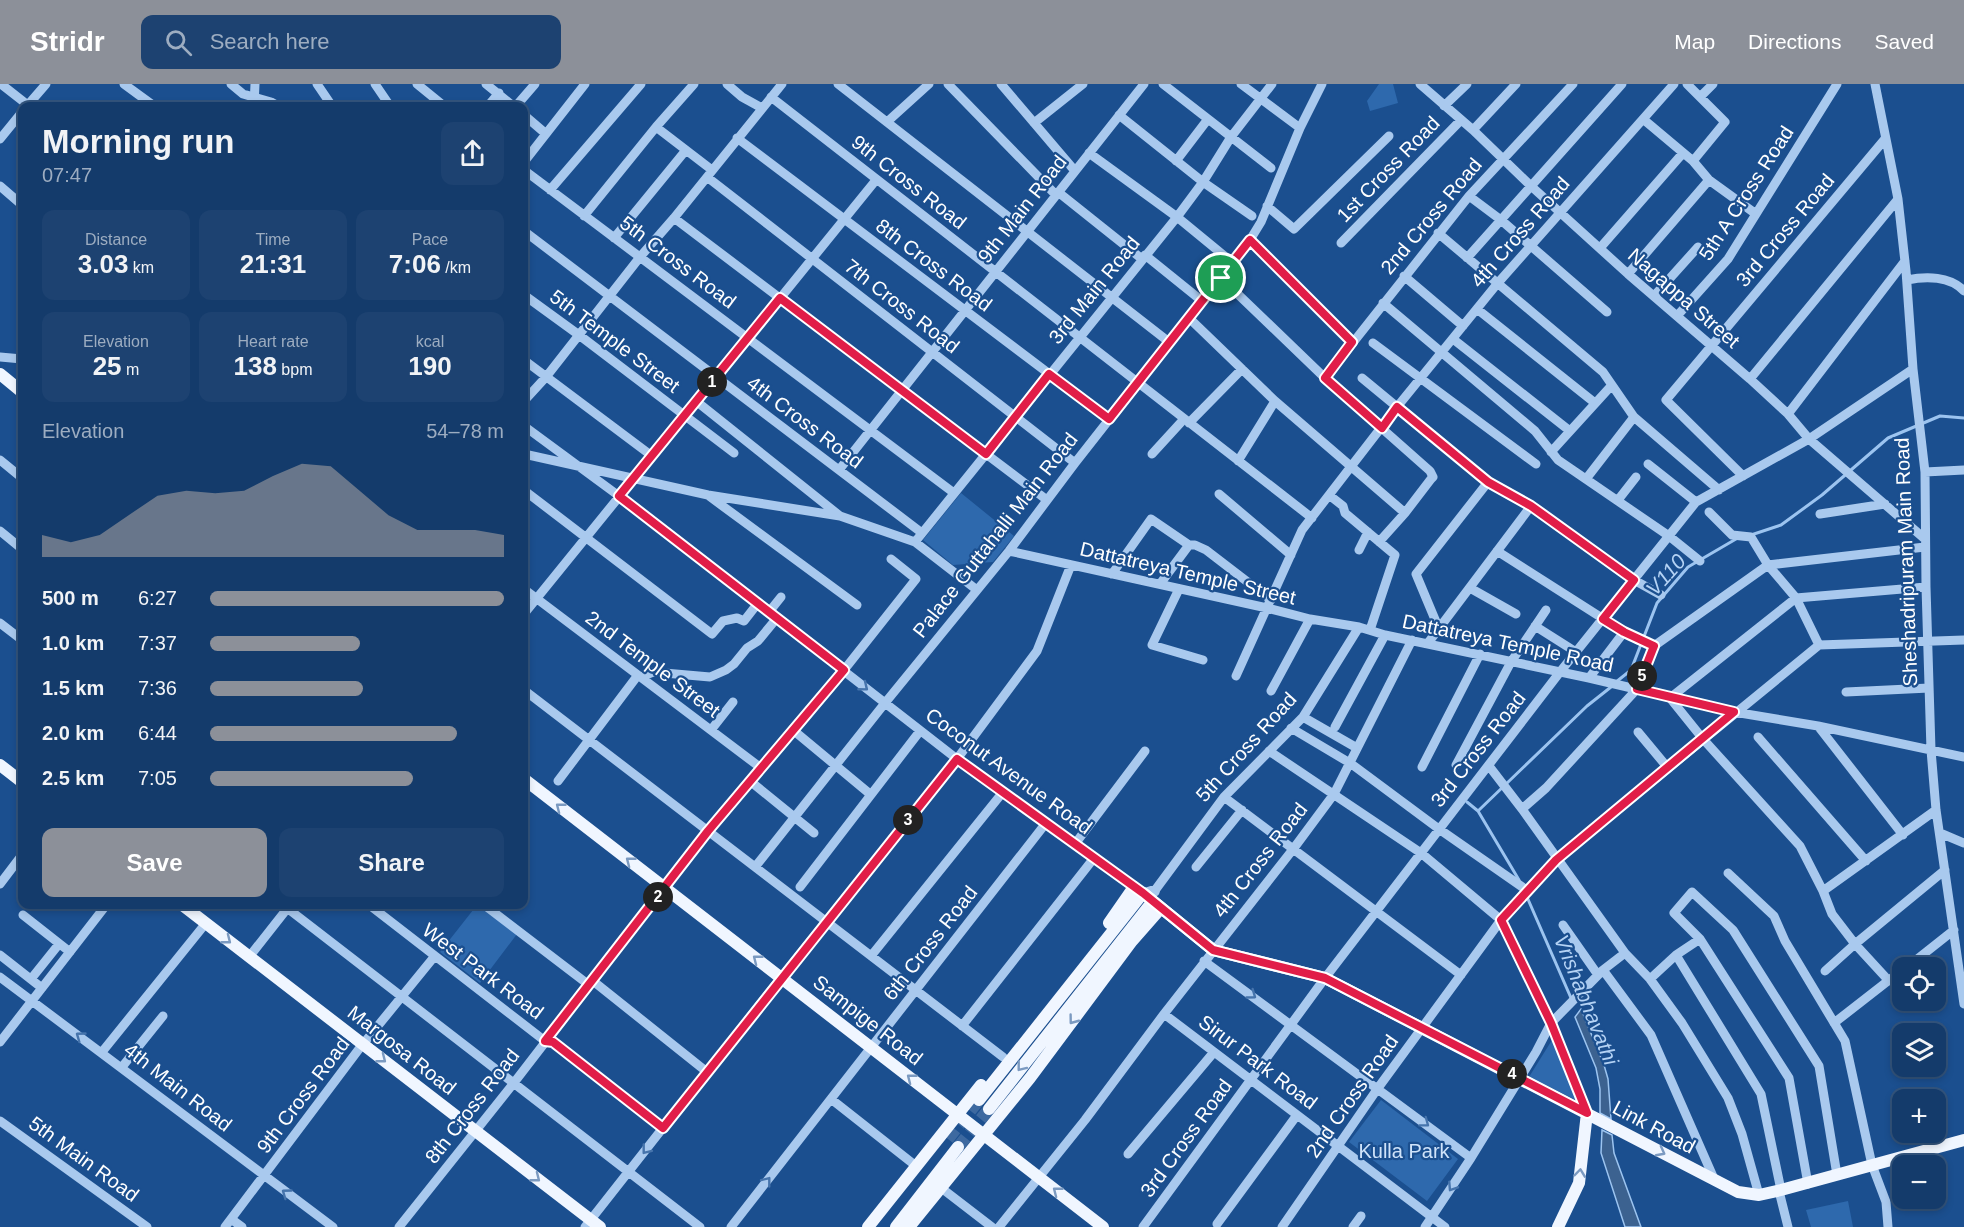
<!DOCTYPE html>
<html lang="en">
<head>
<meta charset="utf-8">
<style>
	:root { --surface:#143b6b; --page:#1d4271; --text:#f1f3f6; --muted:#9dadc1; --line:#33557e; --accent:#8c9099 }
	body { margin:0; font-family:Arial,sans-serif; background:var(--page); color:var(--text); height:100vh; display:flex; flex-direction:column; font-size:22px; white-space:nowrap }
	* { box-sizing:border-box; margin:0 }
	p { font-size:20px; color:var(--muted) }
	.icon { flex:none; width:33px; height:33px; fill:none; stroke:currentColor; stroke-width:2; stroke-linecap:round; stroke-linejoin:round }
	.map { position:relative; flex:1; overflow:hidden }
	.side { position:absolute; left:18px; top:18px; width:510px; height:807px; display:flex; flex-direction:column; background:var(--surface); border-radius:12px; box-shadow:0 3px 9px #0003,0 0 0 2px var(--line) }
	.side>* { flex:none }
	.controls { position:absolute; left:1892px; top:873px; display:grid; gap:12px }
	.controls a { display:grid; place-items:center; width:54px; height:54px; border-radius:12px; background:var(--surface); box-shadow:0 3px 9px #0003,0 0 0 2px var(--line); font-size:30px }
	.pin { position:absolute; display:grid; place-items:center; width:51px; height:51px; color:#fff; margin:-26px; border:3px solid #fff; border-radius:50%; box-shadow:0 2px 6px #0007 }
	.km { position:absolute; width:30px; height:30px; margin:-15px; border-radius:50%; background:#222; color:#fff; font-size:16px; line-height:30px; text-align:center }
	.round { display:grid; place-items:center; flex:none; width:63px; height:63px; border-radius:12px; background:var(--page) }
	.overview { display:flex; align-items:center; justify-content:space-between; height:102px; padding:0 24px }
	h1 { font-size:33px; font-weight:600; line-height:45px }
	.metrics { display:grid; grid-template-columns:repeat(3,1fr); gap:9px; height:102px; padding:6px 24px }
	.metrics div { display:grid; align-content:center; border-radius:12px; background:var(--page); text-align:center }
	.metrics b { font-size:26px; font-weight:600 }
	.metrics small { font-size:16px; font-weight:400 }
	.metrics p { font-size:16px }
	.chart { height:168px; padding:12px 24px }
	.chart p { display:flex; justify-content:space-between }
	.chart svg { width:100%; height:108px; margin-top:6px; fill:var(--accent); opacity:.7 }
	.cta { display:flex; gap:12px; margin-top:auto; padding:12px 24px }
	.cta a { flex:1; height:69px; border-radius:12px; background:var(--accent); color:#fff; font-size:24px; font-weight:600; line-height:69px; text-align:center }
	.cta a+a { background:var(--page); color:var(--text) }
	ul { padding:0 24px; list-style:none; font-size:20px }
	li { display:grid; grid-template-columns:96px 72px 1fr; align-items:center; height:45px }
	li i { height:15px; border-radius:8px; background:var(--accent) }
	header { display:flex; align-items:center; gap:36px; box-sizing:border-box; height:84px; padding:0 30px; background:var(--accent); color:#fff }
	header strong { font-size:28px }
	nav { display:flex; gap:33px; margin-inline-start:auto; font-size:21px }
	.search { width:420px; height:54px; background:var(--page); display:flex; align-items:center; gap:15px; box-sizing:border-box; padding:0 21px; border-radius:12px; color:var(--muted); font-size:22px }
	.map>svg:first-child { display:block }
</style>
</head>
<body>
<header>
<strong>Stridr</strong>
<div class="search"><svg class="icon" aria-label="search" viewBox="0 0 24 24"><circle cx="10" cy="10" r="6"/><path d="M15 15l6 6"/></svg>Search here</div>
<nav><a>Map</a><a>Directions</a><a>Saved</a></nav>
</header>
<div class="map">
<svg width="1964" height="1143" viewBox="0 0 1964 1143">
	<rect width="100%" height="100%" fill="#1b4f8f"/>
	<path fill="#2e69ad" d="M 1379,0 L 1393,0 L 1398,19 L 1370,27 L 1367,17 Z
		M 961,409 L 1014,452 L 993,478 L 953,481 L 923,456 Z
		M 477,821 L 517,850 L 480,899 L 440,868 Z
		M 1552,956 L 1580,1018 L 1529,993 Z
		M 1381,1016 L 1458,1075 L 1427,1117 L 1349,1058 Z
		M 1848,1117 L 1853,1143 L 1811,1143 L 1806,1126 Z"/>
	<path fill="#3c6290" stroke="#9cc4f0" stroke-width="1.5" d="M 1581,925 L 1604,981 L 1608,995 L 1611,1035 L 1600,1029 L 1600,1005 L 1596,984 L 1575,933 Z
		M 1602,1046 L 1612,1051 L 1614,1069 L 1641,1143 L 1625,1143 L 1601,1069 Z"/>
	<g fill="none" stroke-linecap="round" stroke-linejoin="round">
		<path stroke="#9cc4f0" stroke-width="3" d="M 1751,451 L 1781,441 L 1822,411 L 1888,354 L 1940,332 L 1964,334
			M 1616,598 L 1631,586 L 1657,519 L 1688,483 L 1736,455
			M 1467,718 L 1478,727 L 1519,796
			M 1478,727 L 1587,622 L 1611,603
			M 1527,813 L 1571,914"/>
		<path stroke="#3d69a0" stroke-width="12" stroke-dasharray="12 6" stroke-linecap="butt" d="M 948,1055 L 979,1016
			M 958,1063 L 989,1025"/>
		<path stroke="#a9c9ee" stroke-width="9" d="M 1,0 L 29,22
			M 124,0 L 154,22
			M 231,0 L 243,10 L 271,18 L 278,22
			M 317,0 L 332,22
			M 375,0 L 390,22
			M 417,0 L 444,22
			M 486,0 L 513,22
			M 727,0 L 742,13 L 762,24
			M 838,0 L 1169,258
			M 948,0 L 1056,111
			M 1001,0 L 1075,87
			M 1163,0 L 1271,84
			M 1241,0 L 1300,44
			M 1420,0 L 1473,46 L 1531,102 L 1628,190 L 1750,295 L 1788,330 L 1809,355 L 1925,455
			M 1687,0 L 1725,38 L 1693,77
			M 1875,0 L 1898,115 L 1906,187 L 1913,285 L 1925,388 L 1926,503 L 1931,666 L 1936,726 L 1964,920
			M 771,13 L 1312,434
			M 1700,13 L 1713,0
			M 27,22 L 46,0
			M 254,22 L 255,0
			M 488,22 L 499,9
			M 516,22 L 535,0
			M 1444,22 L 1467,0
			M 524,31 L 545,49
			M 1119,31 L 1203,98 L 1252,132
			M 1643,35 L 1693,77 L 1709,96 L 1756,130
			M 887,38 L 929,0
			M 1034,39 L 1083,0
			M 656,43 L 712,86
			M 1473,46 L 1516,0
			M 737,54 L 1109,335
			M 0,55 L 22,28
			M 1089,69 L 1177,133 L 1233,179
			M 1176,77 L 1208,35
			M 524,78 L 585,0
			M 524,86 L 954,409
			M 707,93 L 1075,379
			M 0,102 L 22,121
			M 550,106 L 641,0
			M 1058,108 L 1142,175
			M 1469,112 L 1501,136 L 1607,228
			M 1267,122 L 1294,145 L 1389,52
			M 584,132 L 656,43 L 694,0
			M 674,134 L 1047,416
			M 524,147 L 922,449
			M 1438,149 L 1603,288 L 1634,333 L 1719,406
			M 614,154 L 686,66
			M 1250,156 L 1352,258
			M 1341,159 L 1461,36
			M 1600,164 L 1683,69
			M 1145,171 L 1202,217
			M 1467,174 L 1622,0
			M 1628,190 L 1709,96
			M 1404,192 L 1463,242
			M 1221,194 L 1325,294 L 1430,387 L 1433,393 L 1431,395 L 1405,429 L 1379,458
			M 1907,196 C 1926,192 1950,192 1964,207
			M 524,211 L 579,251 L 734,369
			M 1654,212 L 1698,163
			M 1383,219 L 1535,347 L 1558,376 L 1669,452 L 1700,477
			M 1477,225 L 1595,319
			M 1677,232 L 1728,175 L 1837,0
			M 1189,234 L 1275,317 L 1405,429
			M 1453,255 L 1570,347
			M 1373,259 L 1536,380
			M 0,273 L 22,275
			M 524,276 L 652,372
			M 1325,294 L 1469,112 L 1573,0
			M 1362,294 L 1488,398 L 1531,422 L 1634,496 L 1661,511
			M 1750,295 L 1898,115
			M 524,317 L 546,293 L 640,173 L 674,134 L 782,0
			M 696,317 L 840,432
			M 1788,330 L 1905,177
			M 1189,339 L 1242,285
			M 524,342 L 619,412 L 957,675 L 1143,809 L 1156,805
			M 1551,368 L 1612,301
			M 524,370 L 708,411 L 840,432 L 915,458 L 977,506
			M 1152,370 L 1184,335
			M 0,376 L 22,394
			M 1238,377 L 1275,317
			M 1648,380 L 1696,418
			M 839,386 L 1144,0
			M 1925,388 L 1964,386
			M 1743,392 L 1666,316 L 1885,55
			M 1586,395 L 1634,333
			M 525,407 L 712,550 L 723,537 L 737,534 L 744,537 L 758,519
			M 1219,410 L 1291,471
			M 1329,411 L 1343,422 L 1345,429 L 1395,471 L 1370,546
			M 709,412 L 857,521
			M 1618,416 L 1636,393
			M 1709,428 L 1732,451 L 1751,453 L 1768,481 L 1796,514 L 1819,561
			M 1820,430 L 1885,420
			M 0,447 L 22,465
			M 915,458 L 1177,133 L 1203,98 L 1231,53 L 1272,0
			M 1359,466 L 1368,448
			M 1009,467 L 1267,524 L 1310,535 L 1359,543 L 1385,551 L 1589,594 L 1734,628 L 1818,642 L 1964,673
			M 1497,467 L 1624,548
			M 1112,490 L 1151,435 L 1189,461 L 1195,461 L 1206,466 L 1271,516
			M 1160,500 L 1189,461
			M 1470,504 L 1516,530
			M 524,505 L 761,684
			M 1179,505 L 1152,561 L 1203,576
			M 769,528 L 781,513
			M 524,530 L 876,96
			M 0,539 L 22,556
			M 1535,542 L 1576,568
			M 1439,545 L 1416,490 L 1488,398
			M 1428,559 L 1531,422
			M 1236,592 L 1302,446 L 1397,323 L 1497,200 L 1674,0
			M 641,593 L 653,588 L 710,593 L 726,586 L 734,580 L 747,564 L 758,557 L 777,534
			M 1589,594 L 1624,548 L 1654,562 L 1768,481 L 1925,463
			M 524,606 L 1003,973
			M 1271,607 L 1310,535
			M 1846,608 L 1929,604
			M 1303,633 L 1357,664
			M 1818,642 L 1903,751
			M 1335,643 L 1385,551
			M 1291,644 L 1350,679 L 1439,745 L 1528,807
			M 711,646 L 733,618
			M 793,646 L 870,710
			M 1638,648 L 1668,684
			M 1758,653 L 1866,777
			M 1269,667 L 1421,769 L 1501,836 L 1551,939 L 1587,1029
			M 1456,681 L 1511,578 L 1546,526
			M 1422,683 L 1480,570
			M 558,697 L 638,591
			M 750,697 L 814,749
			M 1224,713 L 1461,891
			M 1522,725 L 1546,704 L 1637,605 L 1654,562
			M 1940,749 L 1964,759
			M 1075,760 L 1145,667
			M 755,783 L 885,619 L 1009,467 L 1075,379 L 1250,156 L 1261,138 L 1300,44 L 1322,0
			M 1196,783 L 1242,726
			M 1728,789 L 1774,832 L 1785,857 L 1845,957 L 1872,1081 L 1886,1118 L 1888,1143
			M 0,800 L 22,771
			M 800,803 L 920,647
			M 1823,807 L 1936,726
			M 1155,808 L 1156,805 L 1224,713 L 1303,633 L 1359,543
			M 368,820 L 545,957 L 553,958 L 663,1044
			M 483,820 L 589,901
			M 287,824 L 700,1143
			M 23,831 L 70,868
			M 1563,841 L 1598,891
			M 1625,869 L 1650,895 L 1682,939 L 1728,1014 L 1742,1050 L 1759,1111
			M 0,871 L 42,904
			M 1676,871 L 1761,1010 L 1781,1106
			M 871,872 L 1003,708
			M 249,873 L 290,821
			M 1204,877 L 1471,1074
			M 1906,884 L 1954,846
			M 1603,886 L 1651,951 L 1715,1097
			M 1825,887 L 1855,860 L 1945,786
			M 0,893 L 333,1143
			M 31,895 L 59,860
			M 1650,895 L 1676,871 L 1700,855
			M 593,897 L 707,988
			M 1889,897 L 1855,860 L 1832,830 L 1823,807 L 1800,762 L 1703,655 L 1670,614 L 1796,514 L 1926,503
			M 1164,930 L 1445,1143
			M 1834,939 L 1902,886
			M 962,942 L 1094,774
			M 0,958 L 107,820
			M 102,968 L 206,839
			M 122,983 L 163,932
			M 831,1015 L 916,1082
			M 0,1037 L 147,1143
			M 1128,1070 L 1214,968
			M 1808,1100 L 1789,994 L 1700,855 L 1674,829 L 1692,808 L 1733,846 L 1819,982 L 1837,1091
			M 940,1103 L 992,1143
			M 1779,1107 L 1788,1143
			M 231,1135 L 242,1143
			M 1217,1140 L 1297,1031
			M 225,1143 L 359,965 L 434,873
			M 399,1143 L 513,1000 L 708,747 L 844,586 L 916,495 L 891,475
			M 585,1143 L 776,900 L 957,675 L 1037,567 L 1071,481
			M 731,1143 L 1046,739
			M 999,1143 L 1085,1036 L 1164,930 L 1294,764 L 1334,710 L 1412,556
			M 1143,1143 L 1325,894 L 1560,588 L 1696,418 L 1809,355 L 1913,285
			M 1282,1143 L 1378,1004 L 1501,836 L 1556,776 L 1819,561 L 1964,556
			M 1353,1143 L 1361,1132
			M 1425,1143 L 1471,1074 L 1536,968 L 1551,939 L 1603,886 L 1625,869 L 1522,725 L 1489,682"/>
		<path stroke="#f0f6ff" stroke-width="12" d="M 0,290 L 22,308
			M 0,681 L 22,698
			M 524,695 L 1103,1143
			M 181,820 L 600,1143
			M 1109,839 L 1134,803
			M 979,1016 L 1143,809 L 1213,866 L 1325,894 L 1738,1108 L 1759,1111 L 1781,1106 L 1964,1056
			M 989,1025 L 1153,817
			M 868,1143 L 981,1001
			M 896,1143 L 958,1063
			M 909,1143 L 1030,994 L 1132,857 L 1161,824
			M 1558,1143 L 1579,1099 L 1587,1029"/>
	</g>
	<defs><path id="oneway-chevron" d="M-2-3.5L2.5 0L-2 3.5" fill="none" stroke-width="1.6" stroke-linecap="round" stroke-linejoin="round" transform="scale(1.5)"/></defs>
	<g stroke="#4674ac">
		<use href="#oneway-chevron" transform="translate(864 603) rotate(39)"/>
		<use href="#oneway-chevron" transform="translate(1252 911) rotate(36)"/>
		<use href="#oneway-chevron" transform="translate(80 952) rotate(-144)"/>
		<use href="#oneway-chevron" transform="translate(1425 1039) rotate(37)"/>
		<use href="#oneway-chevron" transform="translate(646 1066) rotate(128)"/>
		<use href="#oneway-chevron" transform="translate(767 1097) rotate(-52)"/>
		<use href="#oneway-chevron" transform="translate(1452 1103) rotate(123)"/>
		<use href="#oneway-chevron" transform="translate(286 1109) rotate(-144)"/>
	</g>
	<g stroke="#7b9ac1">
		<use href="#oneway-chevron" transform="translate(560 723) rotate(-142)"/>
		<use href="#oneway-chevron" transform="translate(630 777) rotate(-142)"/>
		<use href="#oneway-chevron" transform="translate(227 856) rotate(38)"/>
		<use href="#oneway-chevron" transform="translate(757 875) rotate(-142)"/>
		<use href="#oneway-chevron" transform="translate(1073 936) rotate(127)"/>
		<use href="#oneway-chevron" transform="translate(382 975) rotate(38)"/>
		<use href="#oneway-chevron" transform="translate(1021 983) rotate(128)"/>
		<use href="#oneway-chevron" transform="translate(911 994) rotate(-142)"/>
		<use href="#oneway-chevron" transform="translate(1661 1068) rotate(28)"/>
		<use href="#oneway-chevron" transform="translate(1580 1089) rotate(-83)"/>
		<use href="#oneway-chevron" transform="translate(536 1094) rotate(38)"/>
		<use href="#oneway-chevron" transform="translate(1057 1107) rotate(-142)"/>
	</g>
	<g fill="none" stroke-linecap="round" stroke-linejoin="round">
		<g stroke="#fff" stroke-width="12">
			<path id="route" d="M 1250,156 L 1352,258 L 1325,294 L 1382,344 L 1397,323 L 1488,398 L 1531,422 L 1634,496 L 1603,535 L 1624,548 L 1654,562 L 1637,605 L 1734,628 L 1556,776 L 1501,836 L 1551,939 L 1587,1029 L 1325,894 L 1213,866 L 1143,809 L 957,675 L 663,1044 L 553,958 L 545,957 L 708,747 L 844,586 L 619,412 L 780,214 L 986,370 L 1049,290 L 1109,335 Z"/>
		</g>
		<use href="#route" stroke="#e11d48" stroke-width="8"/>
	</g>
	<g text-anchor="middle" stroke-width="4.5" stroke-linejoin="round" paint-order="stroke">
		<g font-size="20" fill="#fff" stroke="#1b4f8f">
			<text transform="translate(1388 85) rotate(-46)" y="7">1st Cross Road</text>
			<text transform="translate(909 98) rotate(38)" y="7">9th Cross Road</text>
			<text transform="translate(1746 109) rotate(-57)" y="7">5th A Cross Road</text>
			<text transform="translate(1022 125) rotate(-52)" y="7">9th Main Road</text>
			<text transform="translate(1431 132) rotate(-50)" y="7">2nd Cross Road</text>
			<text transform="translate(1785 146) rotate(-50)" y="7">3rd Cross Road</text>
			<text transform="translate(1520 148) rotate(-49)" y="7">4th Cross Road</text>
			<text transform="translate(678 178) rotate(37)" y="7">5th Cross Road</text>
			<text transform="translate(934 181) rotate(37)" y="7">8th Cross Road</text>
			<text transform="translate(1094 206) rotate(-51)" y="7">3rd Main Road</text>
			<text transform="translate(1684 214) rotate(41)" y="7">Nagappa Street</text>
			<text transform="translate(902 222) rotate(38)" y="7">7th Cross Road</text>
			<text transform="translate(615 257) rotate(37)" y="7">5th Temple Street</text>
			<text transform="translate(805 338) rotate(37)" y="7">4th Cross Road</text>
			<text transform="translate(995 451) rotate(-52)" y="7">Palace Guttahalli Main Road</text>
			<text transform="translate(1906 478) rotate(-92)" y="7">Sheshadripuram Main Road</text>
			<text transform="translate(1188 489) rotate(13)" y="7">Dattatreya Temple Street</text>
			<text transform="translate(1508 559) rotate(12)" y="7">Dattatreya Temple Road</text>
			<text transform="translate(653 580) rotate(37)" y="7">2nd Temple Street</text>
			<text transform="translate(1246 663) rotate(-48)" y="7">5th Cross Road</text>
			<text transform="translate(1478 665) rotate(-52)" y="7">3rd Cross Road</text>
			<text transform="translate(1009 687) rotate(36)" y="7">Coconut Avenue Road</text>
			<text transform="translate(1260 776) rotate(-52)" y="7">4th Cross Road</text>
			<text transform="translate(930 859) rotate(-52)" y="7">6th Cross Road</text>
			<text transform="translate(483 887) rotate(37)" y="7">West Park Road</text>
			<text transform="translate(868 936) rotate(38)" y="7">Sampige Road</text>
			<text transform="translate(402 966) rotate(38)" y="7">Margosa Road</text>
			<text transform="translate(1258 978) rotate(37)" y="7">Sirur Park Road</text>
			<text transform="translate(178 1003) rotate(38)" y="7">4th Main Road</text>
			<text transform="translate(303 1011) rotate(-53)" y="7">9th Cross Road</text>
			<text transform="translate(1352 1012) rotate(-55)" y="7">2nd Cross Road</text>
			<text transform="translate(472 1022) rotate(-52)" y="7">8th Cross Road</text>
			<text transform="translate(1654 1043) rotate(28)" y="7">Link Road</text>
			<text transform="translate(1186 1054) rotate(-54)" y="7">3rd Cross Road</text>
			<text transform="translate(84 1075) rotate(36)" y="7">5th Main Road</text>
		</g>
		<g font-size="20" fill="#cfe3fa" stroke="#1b4f8f">
			<text x="1404" y="1074">Kulla Park</text>
		</g>
		<g font-size="21" font-style="italic" fill="#b5d3f5" stroke="#1b4f8f">
			<text transform="translate(1666 491) rotate(-48)" y="7">V110</text>
			<text transform="translate(1586 916) rotate(68)" y="7">Vrishabhavathi</text>
		</g>
	</g>
</svg>
<div class="controls">
<a><svg class="icon" aria-label="locate" viewBox="0 0 24 24"><circle cx="12" cy="12" r="6"/><path d="M12 2v4M12 18v4M2 12h4M18 12h4"/></svg></a>
<a><svg class="icon" aria-label="layers" viewBox="0 0 24 24"><path d="M12 4l9 5-9 5-9-5zM3 14l9 5 9-5"/></svg></a>
<a>+</a>
<a>−</a>
</div>
<div class="pin" style="left:1221px;top:194px;background:#1e9e55"><svg class="icon" aria-label="arrive" viewBox="0 0 24 24"><path d="M6 21V4h12l-3 4 3 4H6"/></svg></div>
<b class="km" style="left:712px;top:298px">1</b>
<b class="km" style="left:658px;top:813px">2</b>
<b class="km" style="left:908px;top:736px">3</b>
<b class="km" style="left:1512px;top:990px">4</b>
<b class="km" style="left:1642px;top:592px">5</b>
<section class="side">
<div class="overview"><div><h1>Morning run</h1><p>07:47</p></div><a class="round"><svg class="icon" aria-label="share" viewBox="0 0 24 24"><path d="M12 15V3M7 8l5-5 5 5M5 13v7h14v-7"/></svg></a></div>
<div class="metrics">
<div><p>Distance</p><b>3.03<small> km</small></b></div>
<div><p>Time</p><b>21:31</b></div>
<div><p>Pace</p><b>7:06<small> /km</small></b></div>
</div>
<div class="metrics">
<div><p>Elevation</p><b>25<small> m</small></b></div>
<div><p>Heart rate</p><b>138<small> bpm</small></b></div>
<div><p>kcal</p><b>190</b></div>
</div>
<div class="chart"><p><span>Elevation</span>54–78 m</p>
<svg viewBox="0 0 160 44" preserveAspectRatio="none"><path d="M0 44V35L10 38L20 35L30 27L40 19L50 17L60 18L70 17L80 11L90 6L100 7L110 17L120 27L130 33L140 33L150 33L160 35V44z"/></svg>
</div>
<ul>
<li><b>500 m</b>6:27<i style="width:100%"></i></li>
<li><b>1.0 km</b>7:37<i style="width:51%"></i></li>
<li><b>1.5 km</b>7:36<i style="width:52%"></i></li>
<li><b>2.0 km</b>6:44<i style="width:84%"></i></li>
<li><b>2.5 km</b>7:05<i style="width:69%"></i></li>
</ul>
<div class="cta"><a>Save</a><a>Share</a></div>
</section>
</div>
</body>
</html>
